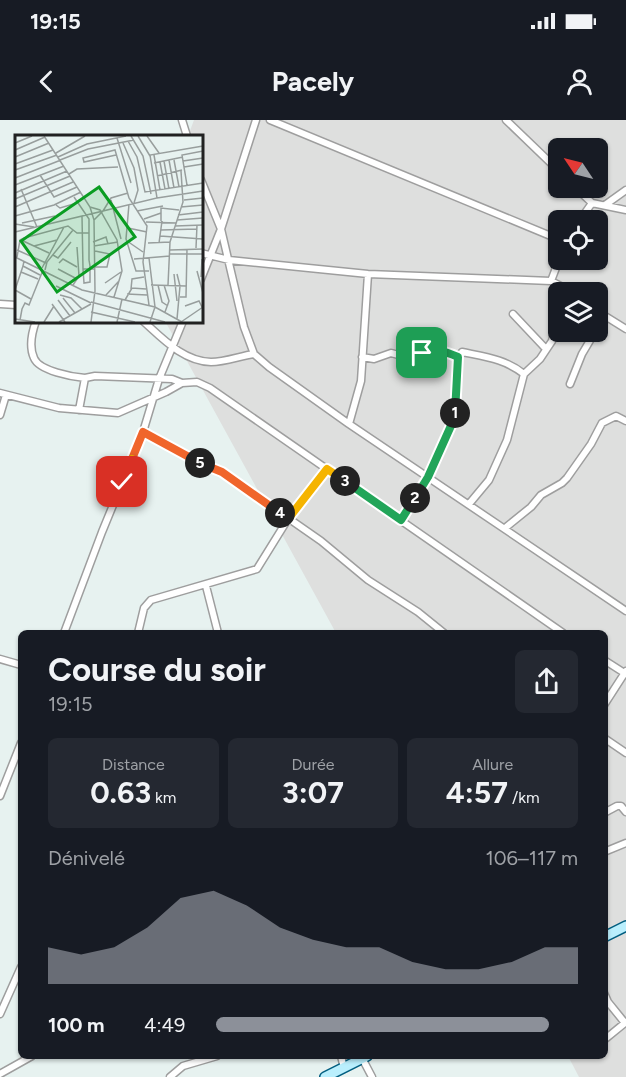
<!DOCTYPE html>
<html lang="fr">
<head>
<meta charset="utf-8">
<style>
	:root { --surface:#171b24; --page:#242831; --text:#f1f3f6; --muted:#9ea1a6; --accent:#8c9099 }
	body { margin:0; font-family:Figtree,sans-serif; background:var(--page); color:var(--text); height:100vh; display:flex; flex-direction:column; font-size:22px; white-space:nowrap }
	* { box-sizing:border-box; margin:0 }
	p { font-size:20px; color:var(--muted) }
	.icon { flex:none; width:33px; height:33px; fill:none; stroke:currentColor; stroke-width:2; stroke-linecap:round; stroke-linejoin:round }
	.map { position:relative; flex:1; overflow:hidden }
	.side { position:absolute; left:18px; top:510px; width:590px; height:429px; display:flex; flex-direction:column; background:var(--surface); border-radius:9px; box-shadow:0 2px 4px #0004 }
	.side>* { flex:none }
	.needle { width:39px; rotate:305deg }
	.fabs { position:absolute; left:548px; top:18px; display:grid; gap:12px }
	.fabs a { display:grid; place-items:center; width:60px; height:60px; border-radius:9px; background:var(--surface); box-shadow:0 2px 4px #0004; font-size:30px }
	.pin { position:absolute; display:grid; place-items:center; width:51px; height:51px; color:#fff; margin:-26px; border-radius:12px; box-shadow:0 3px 9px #0006 }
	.km { position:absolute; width:30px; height:30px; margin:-15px; border-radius:50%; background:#222; color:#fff; font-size:16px; line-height:30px; text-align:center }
	.round { display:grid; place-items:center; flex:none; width:63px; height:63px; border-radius:9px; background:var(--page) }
	.overview { display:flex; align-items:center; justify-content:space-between; height:102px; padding:0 30px }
	h1 { font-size:33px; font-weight:700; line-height:45px }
	.metrics { display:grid; grid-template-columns:repeat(3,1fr); gap:9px; height:102px; padding:6px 30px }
	.metrics div { display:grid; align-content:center; border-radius:9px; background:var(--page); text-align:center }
	.metrics b { font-size:30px; font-weight:700 }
	.metrics small { font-size:16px; font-weight:400 }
	.metrics p { font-size:16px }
	.chart { height:168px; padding:12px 30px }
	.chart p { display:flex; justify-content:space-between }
	.chart svg { width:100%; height:108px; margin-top:6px; fill:var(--accent); opacity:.7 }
	ul { padding:0 30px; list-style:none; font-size:20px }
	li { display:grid; grid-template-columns:96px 72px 1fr; align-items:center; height:45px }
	li i { height:15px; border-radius:8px; background:var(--accent) }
	.status { display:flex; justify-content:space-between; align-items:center; height:42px; padding:0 30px; background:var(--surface); direction:ltr }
	.status svg { height:16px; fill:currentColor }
	header { display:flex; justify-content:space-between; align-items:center; height:78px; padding:0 30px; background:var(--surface); font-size:27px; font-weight:700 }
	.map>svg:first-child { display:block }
</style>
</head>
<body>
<div class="status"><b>19:15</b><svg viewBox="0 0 49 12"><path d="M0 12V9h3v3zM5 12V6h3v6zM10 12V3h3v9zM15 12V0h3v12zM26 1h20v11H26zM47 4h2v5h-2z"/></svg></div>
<header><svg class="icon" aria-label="back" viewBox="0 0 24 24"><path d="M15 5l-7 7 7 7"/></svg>Pacely<svg class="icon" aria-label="person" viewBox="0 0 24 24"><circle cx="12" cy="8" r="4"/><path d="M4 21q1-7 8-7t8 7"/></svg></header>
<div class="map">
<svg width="626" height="957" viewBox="0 0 626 957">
	<rect width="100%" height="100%" fill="#e7f2f0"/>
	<path fill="#dedfde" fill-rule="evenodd" d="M 194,0 L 626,0 L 626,957 L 579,957 L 568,936 L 604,936 L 604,513 L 336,513 L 165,201 L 201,201 L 201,16 L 188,16 ZM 558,28 L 597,28 L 597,68 L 558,68 ZM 558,100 L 597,100 L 597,140 L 558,140 ZM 558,172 L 597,172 L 597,212 L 558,212 Z"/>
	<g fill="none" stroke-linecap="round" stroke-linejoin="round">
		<g stroke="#9e9e9e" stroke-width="9">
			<path id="street" d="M 182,0 L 187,16
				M 256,0 L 221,109 L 244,207 L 254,234 L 269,247 L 349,304 L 626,491
				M 270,0 L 558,119
				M 506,0 L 558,50
				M 201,60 L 221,109 L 201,159
				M 576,68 L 592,83 L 626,90
				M 605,85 L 626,70
				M 580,100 L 592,83
				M 201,133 L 229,140 L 368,154 L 551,161 L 572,172
				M 551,161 L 559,140
				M 0,184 L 16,185
				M 597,191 L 626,209
				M 513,194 L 546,229
				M 36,201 C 32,212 29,227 34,238 C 39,251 73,257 85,258
				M 143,201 C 163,219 183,241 211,242 C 225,242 240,236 254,234
				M 597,207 L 603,195
				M 362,237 L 374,239 L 391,233 L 406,237 L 432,230 L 443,230 L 458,237
				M 570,264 L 582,234 L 595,212
				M 0,273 L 59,288 L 118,293 L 166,272 L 182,263 L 197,262 L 210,268 L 563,513
				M 79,290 L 85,258 L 95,256 L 172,259 L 182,263
				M 0,295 L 6,275
				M 349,304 L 361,261 L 368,154
				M 143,312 L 204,346 L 222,352 L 321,421 L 368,460 L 418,492 L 444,513
				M 469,384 L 489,360 L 507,320 L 524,254 L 540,239 L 552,221 L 558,198
				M 401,400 L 428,357 L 454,299 L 458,237 L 462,232 C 486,237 505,239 524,254
				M 505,408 L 531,387 L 541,375 L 562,363 L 567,358 L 591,324 L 602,303 L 616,296 L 626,301
				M 206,466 L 218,513
				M 64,513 L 102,412 L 143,312 L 159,259 L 183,201
				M 138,513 L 144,488 L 151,480 L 257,449 L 288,399 L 327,349
				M 0,539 L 21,545
				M 604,540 L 626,554
				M 604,585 L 626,551
				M 604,618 L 626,633
				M 0,676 L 21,623
				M 604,693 L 617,686 L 621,686 L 626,692
				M 604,732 L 626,723
				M 604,873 L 608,882 L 625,903
				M 0,894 L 21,847
				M 604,920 L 626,902
				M 341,936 L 344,948
				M 362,938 L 372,957
				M 0,954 L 32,936
				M 170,957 L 183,946 L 217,936"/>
		</g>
		<g stroke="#005e80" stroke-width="12">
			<path id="secondary" d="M 604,817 L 626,806
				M 325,957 L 367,936"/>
		</g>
		<use href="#street" stroke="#fff" stroke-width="6"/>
		<use href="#secondary" stroke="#baeffd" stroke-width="9"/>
	</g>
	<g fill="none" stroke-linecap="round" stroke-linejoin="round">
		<g stroke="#fff" stroke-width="12">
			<path id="split-1" d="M 422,233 C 436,228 444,231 458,237 L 455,293"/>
		</g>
		<g stroke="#fff" stroke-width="12">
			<path id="split-2" d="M 415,378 L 428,357 L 454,299 L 455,293"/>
		</g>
		<g stroke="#fff" stroke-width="12">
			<path id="split-3" d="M 345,361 L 401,400 L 415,378"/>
		</g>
		<g stroke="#fff" stroke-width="12">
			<path id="split-4" d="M 280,393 L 288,399 L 327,349 L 345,361"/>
		</g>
		<g stroke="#fff" stroke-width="12">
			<path id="split-5" d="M 200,343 L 222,352 L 280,393"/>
		</g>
		<g stroke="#fff" stroke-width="12">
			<path id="split-6" d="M 132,339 L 143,312 L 200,343"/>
		</g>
		<g stroke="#fff" stroke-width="12">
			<path id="split-7" d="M 122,362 L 132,339"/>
		</g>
		<use href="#split-1" stroke="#22a559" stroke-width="8"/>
		<use href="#split-2" stroke="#22a559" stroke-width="8"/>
		<use href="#split-3" stroke="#22a559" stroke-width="8"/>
		<use href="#split-4" stroke="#f5b400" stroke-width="8"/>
		<use href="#split-5" stroke="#f0652b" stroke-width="8"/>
		<use href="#split-6" stroke="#f0652b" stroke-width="8"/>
		<use href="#split-7" stroke="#f5b400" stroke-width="8"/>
	</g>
	<g transform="translate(15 15)">
		<rect width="188" height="188" fill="#e7f2f0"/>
		<path fill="none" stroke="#989e9d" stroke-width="1.5" d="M 29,1 L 75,72 L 79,85 L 80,156 L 76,187M 116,1 L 128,21 L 136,59M 123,1 L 135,21M 132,1 L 144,18M 102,3 L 116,48M 113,6 L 122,22 L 130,57 L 188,48M 0,8 L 17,1M 108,8 L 119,33 L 123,55 L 119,68M 0,15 L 30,2M 41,18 L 70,1M 101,20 L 69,27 L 68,23 L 100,15 L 114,63 L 132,91 L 128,127 L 134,170M 139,20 L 145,55M 0,22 L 34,8M 43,22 L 72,9 L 111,1M 45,25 L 73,14 L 119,5M 154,25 L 159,53M 159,25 L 164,52M 149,26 L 154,54M 168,26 L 188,23M 145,27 L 150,54M 139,28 L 168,22M 0,29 L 38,15M 169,32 L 188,29M 0,35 L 42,20M 54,39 L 62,34 L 103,32M 25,40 L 39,62 L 62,52M 142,41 L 167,35M 0,43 L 46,25M 0,50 L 49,31M 172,50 L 167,20 L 188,16M 6,54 L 22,92M 0,58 L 52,36M 59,62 L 74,84 L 74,125 L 75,131 L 75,147 L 69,148 L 68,134 L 80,134M 142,63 L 188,56M 0,64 L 55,41M 96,65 L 106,104M 169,65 L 188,63M 114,69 L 111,104 L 121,136 L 134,136M 41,70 L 45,73 L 62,68M 0,72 L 58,47M 75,72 L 85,75 L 102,105 L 107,136 L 99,162M 166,72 L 188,70M 122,76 L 148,71M 163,80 L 188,77M 0,81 L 39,70 L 66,57M 67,81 L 68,134M 129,84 L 146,78M 79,85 L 88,76 L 142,63 L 135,20 L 188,11M 162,85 L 188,83M 146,86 L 146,73 L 164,75M 131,87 L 161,88M 7,88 L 40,81M 0,89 L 19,92M 160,91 L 188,90M 113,93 L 132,97M 146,95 L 182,94M 0,97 L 88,76 L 96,63 L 113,58M 145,101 L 188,104M 6,105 L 34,118M 112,106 L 128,117M 78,107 L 91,102 L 93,109M 133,108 L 155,107M 144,108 L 147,86M 19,111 L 42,105M 79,111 L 103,107M 181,113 L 182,90M 2,115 L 31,128M 155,115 L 188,114M 80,116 L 95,119 L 92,132 L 80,132M 155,119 L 188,119M 38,120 L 43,123 L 56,107M 0,122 L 67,155 L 140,172 L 167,187M 2,122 L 5,105 L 9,103 L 53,91 L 62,98 L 74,98M 134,123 L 140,172 L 135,187M 119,124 L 155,121M 9,126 L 8,131 L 25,140M 44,128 L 48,124 L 62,132M 27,133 L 49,92M 43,134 L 62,144M 30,135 L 32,127 L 58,95M 182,136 L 188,158M 6,137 L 23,144M 159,139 L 162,166M 162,139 L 165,151 L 162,184M 186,142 L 187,124M 90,148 L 106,137M 58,150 L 64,141 L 62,112M 136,150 L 171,151M 143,150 L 147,167 L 153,171M 149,150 L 154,166 L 150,177M 153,150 L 155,107 L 168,67 L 166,36M 41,151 L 76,168M 116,154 L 117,144 L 129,142M 0,155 L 8,131M 0,155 L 16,164M 112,159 L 132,160M 45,160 L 56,163 L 67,174M 91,160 L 104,146M 165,162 L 171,162 L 172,114M 48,163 L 60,178M 43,165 L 55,181M 110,165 L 117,153 L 131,154M 76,167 L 150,187M 37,169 L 50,187M 170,171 L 184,166 L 187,172M 76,177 L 120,187M 0,184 L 20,187M 5,185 L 7,174 L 10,168 L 14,170 L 28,135M 29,187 L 39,171M 44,187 L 76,169M 102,187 L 107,164M 166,187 L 188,172"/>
		<path fill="#0a9d22" fill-opacity="0.15" stroke="#0a9d22" stroke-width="3" d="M 84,52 L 120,102 L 42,157 L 6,106 Z"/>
		<rect width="188" height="188" fill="none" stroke="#212121" stroke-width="3"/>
	</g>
</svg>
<div class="fabs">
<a><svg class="needle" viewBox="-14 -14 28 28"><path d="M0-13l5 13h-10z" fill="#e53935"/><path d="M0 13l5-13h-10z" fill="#9ea1a6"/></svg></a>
<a><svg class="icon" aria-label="locate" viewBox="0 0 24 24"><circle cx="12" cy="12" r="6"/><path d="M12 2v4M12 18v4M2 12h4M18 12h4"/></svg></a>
<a><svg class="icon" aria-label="layers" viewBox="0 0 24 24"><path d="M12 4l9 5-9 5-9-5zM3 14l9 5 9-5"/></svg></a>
</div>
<div class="pin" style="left:422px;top:233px;background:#1e9e55"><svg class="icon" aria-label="arrive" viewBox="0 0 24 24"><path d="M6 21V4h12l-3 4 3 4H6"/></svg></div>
<div class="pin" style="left:122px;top:362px;background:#d93025"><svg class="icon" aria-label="check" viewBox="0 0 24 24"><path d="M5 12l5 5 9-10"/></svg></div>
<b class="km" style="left:455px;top:293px">1</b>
<b class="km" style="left:415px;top:378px">2</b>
<b class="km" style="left:345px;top:361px">3</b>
<b class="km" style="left:280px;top:393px">4</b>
<b class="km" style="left:200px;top:343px">5</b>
<section class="side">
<div class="overview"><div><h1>Course du soir</h1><p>19:15</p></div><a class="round"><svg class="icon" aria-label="share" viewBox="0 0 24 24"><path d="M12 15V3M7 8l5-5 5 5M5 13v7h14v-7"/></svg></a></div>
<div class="metrics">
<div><p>Distance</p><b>0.63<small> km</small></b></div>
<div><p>Durée</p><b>3:07</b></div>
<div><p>Allure</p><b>4:57<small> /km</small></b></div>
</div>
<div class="chart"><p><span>Dénivelé</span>106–117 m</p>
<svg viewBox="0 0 160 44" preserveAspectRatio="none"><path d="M0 44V29L10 32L20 29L30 21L40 9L50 6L60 12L70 21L80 26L90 29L100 29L110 35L120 38L130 38L140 35L150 29L160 29V44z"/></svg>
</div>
<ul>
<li><b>100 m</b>4:49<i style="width:92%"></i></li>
</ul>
</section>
</div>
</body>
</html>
